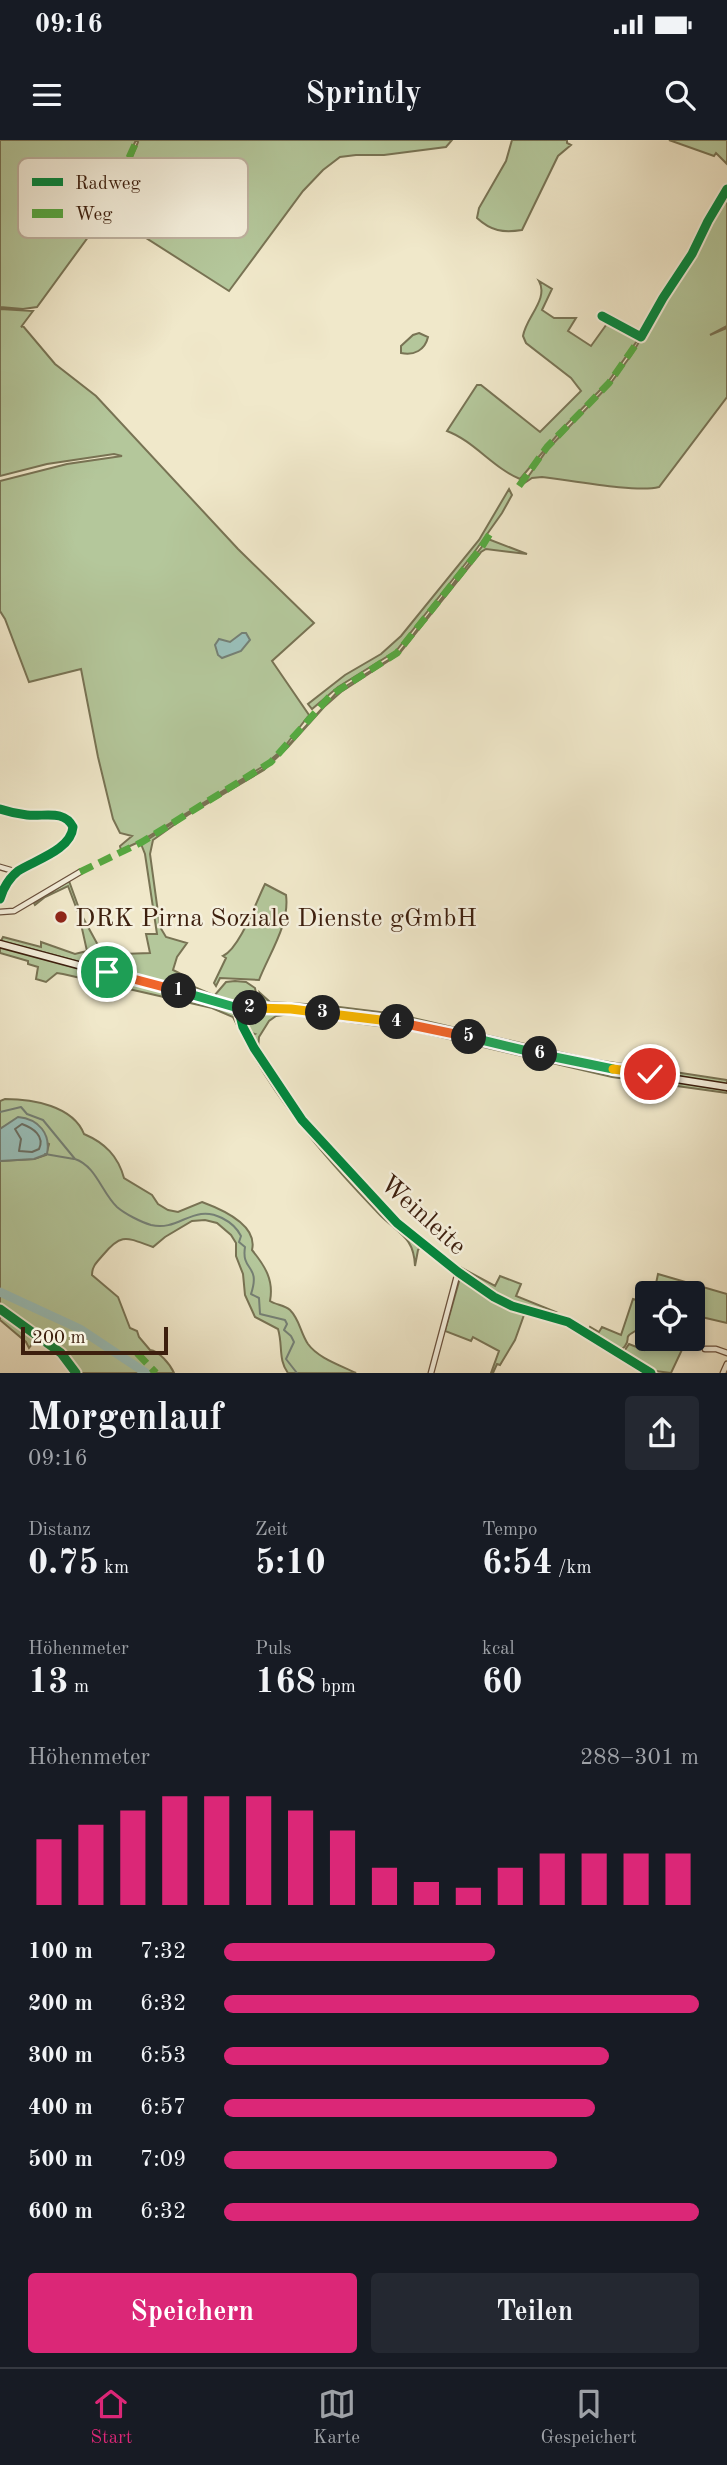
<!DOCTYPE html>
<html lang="de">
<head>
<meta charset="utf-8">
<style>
	:root { --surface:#171b24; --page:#242831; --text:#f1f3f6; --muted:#9ea1a6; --line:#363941; --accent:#db2777 }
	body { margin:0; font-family:"Old Standard TT",serif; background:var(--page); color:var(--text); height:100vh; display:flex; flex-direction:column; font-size:26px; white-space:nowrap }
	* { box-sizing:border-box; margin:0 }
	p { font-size:23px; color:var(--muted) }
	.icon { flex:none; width:38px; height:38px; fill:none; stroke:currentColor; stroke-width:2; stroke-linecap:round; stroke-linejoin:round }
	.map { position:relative; height:1233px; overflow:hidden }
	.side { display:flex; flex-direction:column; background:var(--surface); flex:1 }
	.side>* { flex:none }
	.controls { position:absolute; left:635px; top:1141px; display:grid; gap:14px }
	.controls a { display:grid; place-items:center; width:70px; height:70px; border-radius:7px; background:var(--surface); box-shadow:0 4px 10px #0003; font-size:35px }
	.scale { position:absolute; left:21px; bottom:18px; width:147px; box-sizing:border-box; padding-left:7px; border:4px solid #3d1f0e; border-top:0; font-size:19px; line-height:24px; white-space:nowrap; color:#3d1f0e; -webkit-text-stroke:5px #f5f0dd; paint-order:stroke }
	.pin { position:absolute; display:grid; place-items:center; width:60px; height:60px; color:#fff; margin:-30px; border:4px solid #fff; border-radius:50%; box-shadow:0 2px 7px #0007 }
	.km { position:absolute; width:35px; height:35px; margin:-18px; border-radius:50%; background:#222; color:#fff; font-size:19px; line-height:35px; text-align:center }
	.round { display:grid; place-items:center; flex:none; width:74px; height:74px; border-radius:7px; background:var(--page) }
	.summary { display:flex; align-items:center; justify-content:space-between; height:119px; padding:0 28px }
	h1 { font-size:38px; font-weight:600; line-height:52px }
	.metrics { display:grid; grid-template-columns:repeat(3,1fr); gap:10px; height:119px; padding:7px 28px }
	.metrics div { display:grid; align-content:center }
	.metrics b { font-size:35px; font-weight:600 }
	.metrics small { font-size:19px; font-weight:400 }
	.metrics p { font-size:19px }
	.chart { height:196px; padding:14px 28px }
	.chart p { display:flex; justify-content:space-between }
	.chart svg { width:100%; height:126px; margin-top:7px; stroke:var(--accent); stroke-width:6 }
	.cta { display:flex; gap:14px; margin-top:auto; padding:14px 28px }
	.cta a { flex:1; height:80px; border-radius:7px; background:var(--accent); color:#fff; font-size:28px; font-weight:600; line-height:80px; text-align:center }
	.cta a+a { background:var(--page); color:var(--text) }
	ul { padding:0 28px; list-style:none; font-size:23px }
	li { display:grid; grid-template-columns:112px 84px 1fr; align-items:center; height:52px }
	li i { height:18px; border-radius:9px; background:var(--accent) }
	.status { display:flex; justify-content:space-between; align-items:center; height:49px; padding:0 35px; background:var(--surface); direction:ltr }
	.status svg { height:19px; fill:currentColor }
	header { display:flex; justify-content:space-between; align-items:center; height:91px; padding:0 28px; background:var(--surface); font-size:32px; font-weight:600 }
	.dock { display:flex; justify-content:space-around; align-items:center; height:98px; border-top:2px solid var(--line); background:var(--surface); font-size:19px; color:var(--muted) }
	.dock a { display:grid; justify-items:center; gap:4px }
	.dock .on { color:var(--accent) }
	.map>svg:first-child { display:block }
</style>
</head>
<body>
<div class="status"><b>09:16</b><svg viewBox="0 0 49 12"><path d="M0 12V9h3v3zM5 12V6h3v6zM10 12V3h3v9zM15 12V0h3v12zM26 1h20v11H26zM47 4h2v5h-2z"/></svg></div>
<header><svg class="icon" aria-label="menu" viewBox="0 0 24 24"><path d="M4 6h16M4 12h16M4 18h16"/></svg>Sprintly<svg class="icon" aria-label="search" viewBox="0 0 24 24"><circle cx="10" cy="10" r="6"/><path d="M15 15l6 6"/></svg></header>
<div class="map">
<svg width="727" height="1233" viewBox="0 0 727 1233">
	<rect width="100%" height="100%" fill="#f0e8ca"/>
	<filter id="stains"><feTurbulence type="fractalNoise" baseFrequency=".00286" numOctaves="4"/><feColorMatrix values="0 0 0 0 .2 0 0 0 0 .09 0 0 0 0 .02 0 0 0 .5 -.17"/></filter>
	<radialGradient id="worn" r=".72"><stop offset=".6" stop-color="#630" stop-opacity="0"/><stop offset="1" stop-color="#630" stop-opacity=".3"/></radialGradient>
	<path fill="#b4c79b" stroke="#787354" stroke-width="2" d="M 0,0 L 452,0 L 446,7 L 384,15 L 356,15 L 340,17 L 323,30 L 303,51 L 229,151 L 107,73 L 117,50 L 120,50 L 129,32 L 127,30 L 138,2 L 136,0 L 94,89 L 37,167 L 23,169 L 0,167 Z
		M 512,0 L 567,0 L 567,3 L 571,5 L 558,16 L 522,90 C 503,93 491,91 477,78 L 479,68 L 506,21 Z
		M 669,0 L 727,0 L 727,24 L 716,13 L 714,16 Z
		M 727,51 L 727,186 L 710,195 L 727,188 L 727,257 L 659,347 C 636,353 569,340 542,337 L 532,338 L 523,344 L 547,310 L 610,244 L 632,214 Z
		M 539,141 L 552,149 L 542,170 L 554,178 L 576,178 L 568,191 L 591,206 L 609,181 L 639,198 L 608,242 L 564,287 L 520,339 C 493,328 474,301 447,291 L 477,245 L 481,245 L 540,292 L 581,251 L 571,238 L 526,203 L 523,196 C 526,177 549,159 539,141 Z
		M 0,169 L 33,171 L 21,187 L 23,186 L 55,224 L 96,256 L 238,409 L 314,483 L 272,521 L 309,575 L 282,610 L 262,627 L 141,701 L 121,710 L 120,706 L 132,696 L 120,693 L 113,679 L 98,617 L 81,529 L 29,542 L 5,479 L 0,471 L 0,341 L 67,324 L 122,316 L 114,314 L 47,324 L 0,336 Z
		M 419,193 L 428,197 C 425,210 414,216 401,213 L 401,206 L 413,195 Z
		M 509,349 L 512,355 L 502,373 L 473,414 L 396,511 L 338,547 L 312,569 L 308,564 L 345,535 L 381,514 L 401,496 L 479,400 Z
		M 488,399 L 527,414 L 486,409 L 481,412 L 399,514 L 341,552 L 324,567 L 288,607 L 264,630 L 188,675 L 153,700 L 150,714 L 160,787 L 166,797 L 187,803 L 177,817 L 173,830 L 181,834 L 178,840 L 211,854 L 207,856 L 1,801 L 3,797 L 41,807 L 41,802 L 75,814 L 87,811 L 79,775 L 68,746 L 45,757 L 35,765 L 34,763 L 69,741 L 81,774 L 99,807 L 122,808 L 122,814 L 150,813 L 146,794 L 157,794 L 145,714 L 141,704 L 187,674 L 263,629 L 283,611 L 338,551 L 398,514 Z
		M 265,744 L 286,755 C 290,784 269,814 259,840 L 220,838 L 216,846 L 214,843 L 226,818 L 223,816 C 240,808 256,762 265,744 Z
		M 0,806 L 201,860 C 215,864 237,866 238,883 L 301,980 L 385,1075 L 422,1106 L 418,1110 L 415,1126 C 414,1097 399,1094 380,1075 C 322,1015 269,953 233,877 L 212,868 L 63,834 L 57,833 L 46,842 L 36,839 L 38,827 L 28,824 L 28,821 L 0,813 Z
		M 235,841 L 246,842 L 255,848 L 258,864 L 256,866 L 238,865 L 216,859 L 214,856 L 226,842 Z
		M 260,853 L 270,862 L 323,865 L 396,874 L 590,919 L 727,940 L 727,944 L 565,918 L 415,882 L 291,867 L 264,866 Z
		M 246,872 L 292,872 L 415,887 L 588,928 L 713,947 L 727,950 L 727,953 L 612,937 L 415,891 L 290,874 L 276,876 L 269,881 L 259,897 L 258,909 C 274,939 329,1016 357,1033 L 355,1036 L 304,978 L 252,901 L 252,896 L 255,894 L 248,892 L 243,878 Z
		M 5,959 C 33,959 73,966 84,994 C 105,1003 118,1016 124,1038 L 152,1055 L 158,1064 L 168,1070 L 178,1072 L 202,1062 C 221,1069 258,1085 252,1110 C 265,1126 274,1140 270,1161 C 276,1165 285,1165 290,1170 C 300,1180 300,1192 308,1204 C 318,1218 340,1225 356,1233 L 288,1233 C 278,1220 283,1205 278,1189 L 255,1177 L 245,1155 L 243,1134 L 236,1116 L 236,1103 L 231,1095 L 217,1083 L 205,1080 L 192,1081 L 165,1097 L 153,1107 C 127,1098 122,1092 103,1115 C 97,1122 92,1126 92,1135 L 118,1157 L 130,1188 L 137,1191 L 139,1197 L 150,1210 C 159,1211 170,1224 174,1233 L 78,1233 L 63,1212 L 0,1166 L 0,1021 L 34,1019 L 46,1015 L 49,1004 L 9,984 L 0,989 L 0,961 Z
		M 438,1110 L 458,1126 L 495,1146 L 500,1136 L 521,1144 L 516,1156 L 556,1172 L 554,1174 C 542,1170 527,1169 517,1165 C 486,1153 462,1132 436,1113 Z
		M 658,1134 L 727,1154 L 727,1183 L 697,1176 L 693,1185 L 693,1175 L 697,1176 L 699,1167 L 693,1165 L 693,1153 L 654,1153 Z
		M 460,1138 L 524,1175 L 515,1200 L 500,1225 L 497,1224 L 493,1233 L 491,1233 L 499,1211 L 473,1197 L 471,1201 L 445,1191 Z
		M 633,1159 L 647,1163 L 648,1198 L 642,1196 L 643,1193 L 637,1190 C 621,1199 632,1196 625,1206 C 624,1208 621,1209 620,1211 L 612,1205 L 613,1204 L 589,1189 L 590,1187 L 599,1192 L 602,1187 L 621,1195 Z
		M 0,1172 L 36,1199 L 29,1208 L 26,1202 L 0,1180 Z
		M 648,1199 L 687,1199 L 671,1233 L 655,1231 L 623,1213 L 629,1204 L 644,1210 Z"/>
	<path fill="#9ac0ba" stroke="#758075" stroke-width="2" d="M 242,493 L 246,493 L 250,500 L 241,511 L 222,518 L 218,515 L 215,505 L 219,499 L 230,502 Z
		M 18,977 C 39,979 51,994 47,1014 L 34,1019 L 0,1021 L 0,989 Z"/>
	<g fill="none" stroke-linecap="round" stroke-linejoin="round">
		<path stroke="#6c7064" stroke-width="2" d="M 22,984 C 33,988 45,996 39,1009 L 32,1012 L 19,1011 L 21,999 L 15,989 Z"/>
		<path stroke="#758075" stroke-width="2" d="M 0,972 L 21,967 L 27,974 L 43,980 L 75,1019 C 96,1026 102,1053 117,1067 C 125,1074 141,1082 151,1085 C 179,1092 193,1063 222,1078 C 230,1082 237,1088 241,1096 L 239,1102 L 245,1107 C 241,1132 261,1124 251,1154 L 259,1158 L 260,1174 L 285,1180 L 287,1184 L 284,1190 L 291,1196 L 294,1202 L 286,1219 L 297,1233
			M 45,1014 L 74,1019"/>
		<path stroke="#9ac0ba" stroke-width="9" d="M 0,1152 L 80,1189 L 146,1233"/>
		<g stroke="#6a513d" stroke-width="7">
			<path id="street" d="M 602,176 L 641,197 L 663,158 L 692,114 L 708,81 L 727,49
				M 0,669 C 9,672 18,674 27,675 C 44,677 64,669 73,687 C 71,710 35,720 18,731 C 9,738 3,749 0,759
				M 0,727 L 17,732
				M 0,772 L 14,771 L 80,732
				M 705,1209 L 716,1209 L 727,1213
				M 431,1233 L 458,1132
				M 723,1233 L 727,1224"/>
		</g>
		<g stroke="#3d1f0e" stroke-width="9">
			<path id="secondary" d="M 0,804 L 238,868 L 291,869 L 414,884 L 587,925 L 727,947
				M 238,868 L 243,887 L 254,908 L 302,980 L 397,1083 L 458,1132 L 494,1157 L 512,1166 L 568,1182 L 651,1233
				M 0,1169 L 61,1213 L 76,1233"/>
		</g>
		<use href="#street" stroke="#f5f0dd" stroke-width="4.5"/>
		<use href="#secondary" stroke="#f5f0dd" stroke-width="6"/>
		<path stroke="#55aa41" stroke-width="7" stroke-dasharray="14 7" stroke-linecap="butt" d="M 103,75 L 137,0
			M 519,346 L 547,307 L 609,243 L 641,197
			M 80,732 L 142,702 L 271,622 L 331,555 L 397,513 L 481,408 L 493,389
			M 137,1213 L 156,1233"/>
		<g stroke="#f5f0dd" stroke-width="13">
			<path id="cycleway" d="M 602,176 L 641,197 L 663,158 L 692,114 L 708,81 L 727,49
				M 0,669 C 9,672 18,674 27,675 C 44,677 64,669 73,687 C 71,710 35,720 18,731 C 9,738 3,749 0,759
				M 238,868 L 243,887 L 254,908 L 302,980 L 397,1083 L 458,1132 L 494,1157 L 512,1166 L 568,1182 L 651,1233
				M 0,1169 L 61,1213 L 76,1233"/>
		</g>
		<use href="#cycleway" stroke="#00873e" stroke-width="9"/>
	</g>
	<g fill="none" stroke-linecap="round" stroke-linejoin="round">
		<g stroke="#fff" stroke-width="14">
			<path id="split-1" d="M 107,832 L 179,851"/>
		</g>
		<g stroke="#fff" stroke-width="14">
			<path id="split-2" d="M 179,851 L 238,868 L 250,868"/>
		</g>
		<g stroke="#fff" stroke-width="14">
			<path id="split-3" d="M 250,868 L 291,869 L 323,873"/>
		</g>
		<g stroke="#fff" stroke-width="14">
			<path id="split-4" d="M 323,873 L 397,882"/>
		</g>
		<g stroke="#fff" stroke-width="14">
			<path id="split-5" d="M 397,882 L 469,897"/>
		</g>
		<g stroke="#fff" stroke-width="14">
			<path id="split-6" d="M 469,897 L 540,914"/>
		</g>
		<g stroke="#fff" stroke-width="14">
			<path id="split-7" d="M 540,914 L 613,929"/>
		</g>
		<g stroke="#fff" stroke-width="14">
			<path id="split-8" d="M 613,929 L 650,934"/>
		</g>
		<use href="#split-1" stroke="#f0652b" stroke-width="9"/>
		<use href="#split-2" stroke="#22a559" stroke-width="9"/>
		<use href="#split-3" stroke="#f5b400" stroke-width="9"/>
		<use href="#split-4" stroke="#f5b400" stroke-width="9"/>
		<use href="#split-5" stroke="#f0652b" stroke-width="9"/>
		<use href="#split-6" stroke="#22a559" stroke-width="9"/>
		<use href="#split-7" stroke="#22a559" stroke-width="9"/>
		<use href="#split-8" stroke="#f5b400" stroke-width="9"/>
	</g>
	<circle fill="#8f2418" stroke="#f5f0dd" stroke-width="2.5" cx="61" cy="777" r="7"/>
	<g text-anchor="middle" stroke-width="5" stroke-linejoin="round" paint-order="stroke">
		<g font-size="26" fill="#3d1f0e" stroke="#f5f0dd" text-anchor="start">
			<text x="75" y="786">DRK Pirna Soziale Dienste gGmbH</text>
		</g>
		<g font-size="26" fill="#3d1f0e" stroke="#f5f0dd">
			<text transform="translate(424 1074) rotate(42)" y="9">Weinleite</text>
		</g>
	</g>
	<rect x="18" y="18" width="230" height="80" rx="10" fill="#f5f0dd" stroke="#beb19f" stroke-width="2"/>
	<rect x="32" y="38" width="31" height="8" fill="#00873e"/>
	<rect x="32" y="69" width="31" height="9" fill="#55aa41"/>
	<g font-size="19" fill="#3d1f0e">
		<text x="75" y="49">Radweg</text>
		<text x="75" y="80">Weg</text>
	</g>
	<rect width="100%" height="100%" filter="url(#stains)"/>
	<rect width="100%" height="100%" fill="url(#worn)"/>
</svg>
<div class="controls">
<a><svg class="icon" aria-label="locate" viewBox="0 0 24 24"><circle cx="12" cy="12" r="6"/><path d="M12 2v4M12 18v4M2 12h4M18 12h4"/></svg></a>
</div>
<div class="scale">200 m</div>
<div class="pin" style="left:107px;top:832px;background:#1e9e55"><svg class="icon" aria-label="arrive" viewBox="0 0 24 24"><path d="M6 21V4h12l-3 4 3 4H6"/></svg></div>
<div class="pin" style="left:650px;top:934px;background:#d93025"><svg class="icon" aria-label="check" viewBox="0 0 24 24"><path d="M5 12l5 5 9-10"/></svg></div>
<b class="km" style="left:179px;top:851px">1</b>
<b class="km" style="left:250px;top:868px">2</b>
<b class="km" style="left:323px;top:873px">3</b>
<b class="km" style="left:397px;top:882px">4</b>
<b class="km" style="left:469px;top:897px">5</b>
<b class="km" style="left:540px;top:914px">6</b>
</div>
<section class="side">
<div class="summary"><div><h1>Morgenlauf</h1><p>09:16</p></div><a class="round"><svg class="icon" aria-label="share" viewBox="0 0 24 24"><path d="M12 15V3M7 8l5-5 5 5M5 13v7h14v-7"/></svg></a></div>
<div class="metrics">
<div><p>Distanz</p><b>0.75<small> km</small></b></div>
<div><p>Zeit</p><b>5:10</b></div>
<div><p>Tempo</p><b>6:54<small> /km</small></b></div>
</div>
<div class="metrics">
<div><p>Höhenmeter</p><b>13<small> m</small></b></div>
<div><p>Puls</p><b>168<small> bpm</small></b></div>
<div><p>kcal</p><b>60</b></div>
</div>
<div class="chart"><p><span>Höhenmeter</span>288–301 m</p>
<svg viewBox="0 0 160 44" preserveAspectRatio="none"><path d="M5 44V21M15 44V16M25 44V11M35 44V6M45 44V6M55 44V6M65 44V11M75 44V18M85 44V31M95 44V36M105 44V38M115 44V31M125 44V26M135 44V26M145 44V26M155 44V26"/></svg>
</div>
<ul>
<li><b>100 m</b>7:32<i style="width:57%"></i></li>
<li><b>200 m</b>6:32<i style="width:100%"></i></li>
<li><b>300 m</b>6:53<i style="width:81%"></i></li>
<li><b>400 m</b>6:57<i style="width:78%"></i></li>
<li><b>500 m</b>7:09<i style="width:70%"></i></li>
<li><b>600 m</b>6:32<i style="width:100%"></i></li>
</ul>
<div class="cta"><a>Speichern</a><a>Teilen</a></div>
</section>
<nav class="dock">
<a class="on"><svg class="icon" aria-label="home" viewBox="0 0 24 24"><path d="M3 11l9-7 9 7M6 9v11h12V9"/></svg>Start</a>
<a><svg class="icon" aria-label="map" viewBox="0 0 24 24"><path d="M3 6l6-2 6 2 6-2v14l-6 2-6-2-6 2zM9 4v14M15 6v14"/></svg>Karte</a>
<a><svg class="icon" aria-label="saved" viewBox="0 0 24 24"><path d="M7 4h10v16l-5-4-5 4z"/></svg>Gespeichert</a>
</nav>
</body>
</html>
